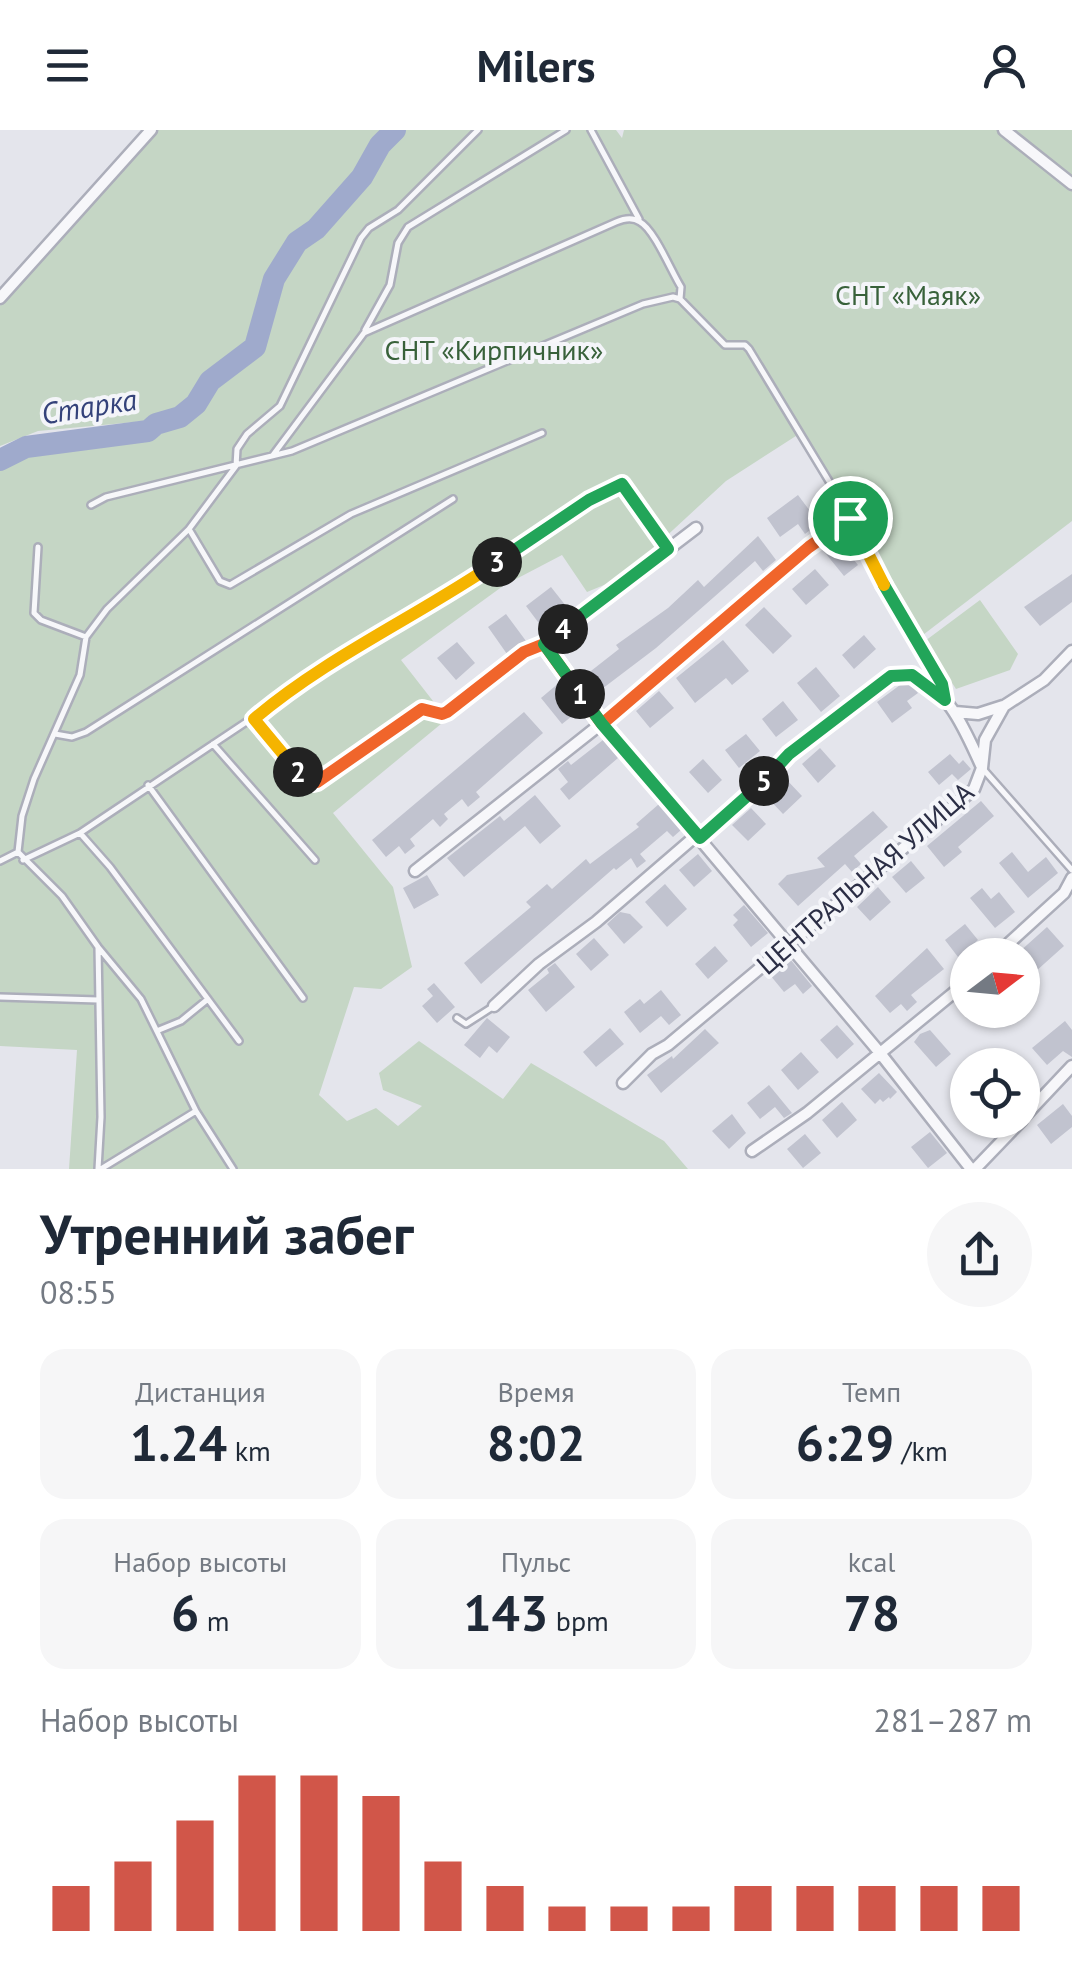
<!DOCTYPE html>
<html lang="ru">
<head>
<meta charset="utf-8">
<style>
	:root { --surface:#fff; --page:#f6f6f7; --text:#1f2937; --muted:#747a83; --accent:#d15649 }
	body { margin:0; font-family:"PT Sans",sans-serif; background:var(--page); color:var(--text); height:100vh; display:flex; flex-direction:column; font-size:38px; white-space:nowrap }
	* { box-sizing:border-box; margin:0 }
	p { font-size:32px; color:var(--muted) }
	.icon { flex:none; width:55px; height:55px; fill:none; stroke:currentColor; stroke-width:2; stroke-linecap:round; stroke-linejoin:round }
	.map { position:relative; height:1039px; overflow:hidden }
	.details { display:flex; flex-direction:column; background:var(--surface); flex:1 }
	.details>* { flex:none }
	.needle { width:65px; rotate:74deg }
	.buttons { position:absolute; left:950px; top:808px; display:grid; gap:20px }
	.buttons a { display:grid; place-items:center; width:90px; height:90px; border-radius:50%; background:var(--surface); box-shadow:0 2px 8px #0004; font-size:50px }
	.pin { position:absolute; display:grid; place-items:center; width:85px; height:85px; color:#fff; margin:-42px; border:5px solid #fff; border-radius:50%; box-shadow:0 2px 10px #0007 }
	.km { position:absolute; width:50px; height:50px; margin:-25px; border-radius:50%; background:#222; color:#fff; font-size:28px; line-height:50px; text-align:center }
	.round { display:grid; place-items:center; flex:none; width:105px; height:105px; border-radius:52px; background:var(--page) }
	.headline { display:flex; align-items:center; justify-content:space-between; height:170px; padding:0 40px }
	h1 { font-size:55px; font-weight:800; line-height:75px }
	.figures { display:grid; grid-template-columns:repeat(3,1fr); gap:15px; height:170px; padding:10px 40px }
	.figures div { display:grid; align-content:center; border-radius:25px; background:var(--page); text-align:center }
	.figures b { font-size:50px; font-weight:800 }
	.figures small { font-size:28px; font-weight:400 }
	.figures p { font-size:28px }
	.chart { height:280px; padding:20px 40px }
	.chart p { display:flex; justify-content:space-between }
	.chart svg { width:100%; height:180px; margin-top:10px; stroke:var(--accent); stroke-width:6 }
	header { display:flex; justify-content:space-between; align-items:center; height:130px; padding:0 40px; background:var(--surface); font-size:45px; font-weight:800 }
	.map>svg:first-child { display:block }
</style>
</head>
<body>
<header><svg class="icon" aria-label="menu" viewBox="0 0 24 24"><path d="M4 6h16M4 12h16M4 18h16"/></svg>Milers<svg class="icon" aria-label="person" viewBox="0 0 24 24"><circle cx="12" cy="8" r="4"/><path d="M4 21q1-7 8-7t8 7"/></svg></header>
<div class="map">
<svg width="1072" height="1039" viewBox="0 0 1072 1039">
	<rect width="100%" height="100%" fill="#e4e5ec"/>
	<path fill="#c5d6c5" d="M 157,0 L 391,0 L 378,13 L 361,45 L 349,54 L 315,97 L 295,109 L 272,148 L 264,178 L 274,149 L 297,112 L 316,99 L 362,47 L 380,15 L 395,0 L 616,0 L 622,8 L 624,0 L 1072,0 L 1072,391 L 915,511 L 799,304 L 726,351 L 621,448 L 587,462 L 562,425 L 503,456 L 401,530 L 447,589 L 333,683 L 393,757 L 412,837 L 381,859 L 354,857 L 319,965 L 347,991 L 376,978 L 398,996 L 422,976 L 383,960 L 379,943 L 419,911 L 503,969 L 531,933 L 664,1011 L 688,1039 L 69,1039 L 77,920 L 0,916 L 0,330 L 26,317 L 148,301 L 156,294 L 180,287 L 196,274 L 210,251 L 255,217 L 261,192 L 253,215 L 209,249 L 195,272 L 179,284 L 157,290 L 38,301 L 0,316 L 0,176 Z
		M 980,470 L 1018,524 L 1010,540 L 956,559 L 925,511 Z"/>
	<g fill="none" stroke-linecap="round" stroke-linejoin="round">
		<path stroke="#9faacc" stroke-width="22" d="M 0,330 L 26,317 L 148,301 L 156,294 L 180,287 L 196,274 L 210,251 L 255,217 L 274,149 L 297,112 L 316,99 L 362,47 L 380,15 L 395,0"/>
	</g>
	<path fill="#c1c3cf" d="M 798,365 L 819,393 L 805,404 L 798,394 L 780,407 L 767,388 Z
		M 758,406 L 776,430 L 763,441 L 755,431 L 656,518 L 594,565 L 582,548 L 619,519 L 616,515 L 668,478 L 698,450 L 704,457 Z
		M 836,408 L 858,435 L 844,446 L 822,419 Z
		M 815,439 L 829,455 L 806,475 L 792,459 Z
		M 1072,444 L 1072,472 L 1040,496 L 1024,477 Z
		M 551,457 L 566,476 L 541,496 L 526,476 Z
		M 764,477 L 792,506 L 773,524 L 745,495 Z
		M 506,484 L 526,511 L 507,524 L 488,497 Z
		M 864,505 L 876,519 L 854,539 L 842,525 Z
		M 723,510 L 749,541 L 732,555 L 726,548 L 695,573 L 676,548 Z
		M 457,512 L 475,533 L 456,550 L 437,528 Z
		M 816,537 L 840,566 L 821,582 L 797,553 Z
		M 560,552 L 581,579 L 562,594 L 541,568 Z
		M 910,554 L 918,563 L 907,571 L 912,578 L 892,593 L 877,572 L 900,555 Z
		M 659,561 L 674,578 L 650,598 L 636,581 Z
		M 783,571 L 798,590 L 776,607 L 762,589 Z
		M 524,582 L 543,603 L 476,662 L 480,667 L 468,677 L 462,669 L 444,684 L 448,689 L 440,697 L 433,689 L 410,709 L 415,716 L 405,724 L 399,716 L 386,727 L 372,710 Z
		M 746,604 L 760,621 L 739,638 L 725,620 Z
		M 603,610 L 618,628 L 569,670 L 560,659 L 568,652 L 558,639 L 568,631 L 571,635 Z
		M 820,618 L 836,636 L 818,653 L 802,634 Z
		M 950,624 L 959,634 L 963,630 L 971,639 L 958,650 L 952,644 L 939,655 L 928,642 Z
		M 703,629 L 722,650 L 708,663 L 689,642 Z
		M 785,648 L 802,666 L 783,684 L 766,666 Z
		M 535,665 L 561,696 L 540,714 L 525,696 L 464,747 L 447,728 L 500,686 L 504,691 Z
		M 981,671 L 994,686 L 958,717 L 962,722 L 944,737 L 927,716 Z
		M 659,674 L 681,700 L 673,707 L 667,701 L 640,724 L 646,731 L 637,738 L 631,728 L 616,740 L 614,738 L 481,854 L 464,833 L 531,777 L 526,772 L 547,754 L 552,759 L 586,729 L 590,734 L 639,697 L 636,694 Z
		M 751,678 L 766,694 L 748,711 L 732,695 Z
		M 873,681 L 888,697 L 854,726 L 861,734 L 852,742 L 845,734 L 798,776 L 778,754 L 787,745 L 825,737 L 817,728 Z
		M 1012,722 L 1028,742 L 1046,727 L 1058,743 L 1028,768 L 999,733 Z
		M 698,724 L 712,741 L 694,757 L 679,740 Z
		M 911,731 L 925,748 L 906,763 L 892,747 Z
		M 427,745 L 439,765 L 414,779 L 403,758 Z
		M 665,754 L 687,779 L 667,797 L 645,772 Z
		M 878,757 L 891,772 L 870,791 L 857,777 Z
		M 982,758 L 991,769 L 999,762 L 1015,782 L 995,798 L 970,768 Z
		M 744,775 L 768,803 L 751,817 L 733,795 L 738,790 L 733,785 Z
		M 620,782 L 630,784 L 643,797 L 624,814 L 607,794 Z
		M 965,794 L 978,810 L 958,827 L 945,810 Z
		M 1047,797 L 1064,816 L 1035,842 L 1018,823 Z
		M 594,808 L 609,825 L 591,841 L 576,824 Z
		M 715,816 L 728,831 L 708,849 L 695,834 Z
		M 927,818 L 944,839 L 911,865 L 917,872 L 907,881 L 901,874 L 890,883 L 875,866 Z
		M 790,829 L 812,856 L 803,864 L 795,854 L 784,862 L 770,845 Z
		M 555,833 L 575,857 L 546,882 L 528,860 L 549,843 L 547,839 Z
		M 434,853 L 455,877 L 437,893 L 422,876 L 433,866 L 427,859 Z
		M 661,860 L 681,885 L 669,895 L 661,886 L 640,903 L 624,882 L 640,869 L 644,874 Z
		M 487,888 L 510,907 L 497,923 L 489,916 L 480,928 L 464,915 Z
		M 1065,891 L 1072,900 L 1072,927 L 1063,921 L 1047,935 L 1032,918 Z
		M 837,895 L 854,914 L 837,929 L 820,910 Z
		M 610,898 L 624,914 L 596,937 L 583,922 Z
		M 705,899 L 719,913 L 661,963 L 647,945 L 672,926 L 673,929 Z
		M 930,900 L 951,924 L 936,937 L 914,912 L 920,904 Z
		M 801,922 L 819,942 L 798,960 L 781,940 Z
		M 879,943 L 897,962 L 890,969 L 889,967 L 883,972 L 880,969 L 875,974 L 861,959 Z
		M 769,955 L 792,983 L 784,988 L 775,977 L 760,989 L 747,973 Z
		M 842,972 L 857,990 L 837,1008 L 822,990 Z
		M 1063,974 L 1072,986 L 1072,997 L 1051,1014 L 1037,995 Z
		M 732,984 L 746,1003 L 729,1019 L 712,1001 Z
		M 930,1002 L 947,1023 L 928,1038 L 911,1017 Z
		M 805,1004 L 821,1023 L 803,1038 L 787,1019 Z"/>
	<g fill="none" stroke-linecap="round" stroke-linejoin="round">
		<g stroke="#acaeba" stroke-width="10">
			<path id="lane" d="M 591,0 L 639,89
				M 365,200 L 390,155 L 398,113 L 408,97 L 566,0
				M 273,325 L 364,203 L 616,92 C 623,89 633,87 640,92 C 654,99 672,143 681,157 L 680,169
				M 91,375 L 106,367 L 292,321 L 643,174 L 673,167 L 680,169 L 725,215 L 745,215 L 749,219 L 841,371 L 878,445 L 941,554 L 945,567
				M 189,399 L 220,451 L 230,455 L 351,384 L 542,303
				M 38,417 L 34,483 L 41,490 L 86,507
				M 55,604 L 72,607 L 86,602 L 453,369
				M 213,614 L 315,730
				M 984,640 L 1072,740
				M 148,655 L 303,868
				M 80,703 L 110,737 L 239,911
				M 23,730 L 80,703 L 333,534 L 440,471 L 589,371 L 622,354 L 668,419
				M 0,731 L 18,722
				M 98,817 L 101,987 L 98,1039
				M 0,867 L 98,870
				M 457,888 L 466,894 L 494,876
				M 159,900 L 181,891 L 208,869
				M 101,1039 L 196,981
				M 233,1039 L 196,981 L 141,869 L 98,817 L 62,766 L 18,722 L 22,686 L 34,649 L 80,545 L 86,507 L 107,479 L 189,399 L 236,336 L 237,319 L 247,304 L 280,276 L 361,108 L 369,98 L 398,80 L 478,0"/>
		</g>
		<g stroke="#acaeba" stroke-width="15">
			<path id="street" d="M 1004,0 L 1072,54
				M 0,168 L 151,0
				M 544,514 L 602,593 L 880,923 L 971,1039
				M 955,582 L 978,584 L 1003,576
				M 253,589 L 305,648 L 317,652 L 422,579 L 442,584 L 447,582 L 524,522 L 544,514 L 696,398
				M 701,708 C 730,682 880,531 912,545 C 950,561 965,601 981,635
				M 415,741 L 602,593 L 809,417 L 845,391
				M 996,825 L 1064,763 L 1072,748
				M 494,876 L 539,834 L 596,792 L 698,704
				M 623,953 L 652,924 L 668,915 L 974,659 L 982,638 L 985,610 L 1004,576 L 1044,550 L 1072,521
				M 1022,989 L 1072,936
				M 752,1021 L 807,983 L 968,851
				M 975,1039 L 1022,990"/>
		</g>
		<use href="#lane" stroke="#f7f7fa" stroke-width="5"/>
		<use href="#street" stroke="#f7f7fa" stroke-width="10"/>
	</g>
	<g fill="none" stroke-linecap="round" stroke-linejoin="round">
		<g stroke="#fff" stroke-width="20">
			<path id="split-1" d="M 580,564 L 602,594 L 809,417 L 850,388"/>
		</g>
		<g stroke="#fff" stroke-width="20">
			<path id="split-2" d="M 298,642 L 313,653 L 317,652 L 422,579 L 442,584 L 447,582 L 524,522 L 544,514 L 580,564"/>
		</g>
		<g stroke="#fff" stroke-width="20">
			<path id="split-3" d="M 298,642 L 254,589 C 327,527 418,486 497,432"/>
		</g>
		<g stroke="#fff" stroke-width="20">
			<path id="split-4" d="M 497,432 L 589,370 L 622,354 L 668,419 L 563,499"/>
		</g>
		<g stroke="#fff" stroke-width="20">
			<path id="split-5" d="M 563,499 L 544,514 L 602,594 L 700,708 L 764,651"/>
		</g>
		<g stroke="#fff" stroke-width="20">
			<path id="split-6" d="M 764,651 L 789,624 L 891,546 L 912,545 L 945,570 L 942,554 L 884,455"/>
		</g>
		<g stroke="#fff" stroke-width="20">
			<path id="split-7" d="M 850,388 L 884,455"/>
		</g>
		<use href="#split-1" stroke="#f0652b" stroke-width="12"/>
		<use href="#split-2" stroke="#f0652b" stroke-width="12"/>
		<use href="#split-3" stroke="#f5b400" stroke-width="12"/>
		<use href="#split-4" stroke="#22a559" stroke-width="12"/>
		<use href="#split-5" stroke="#22a559" stroke-width="12"/>
		<use href="#split-6" stroke="#22a559" stroke-width="12"/>
		<use href="#split-7" stroke="#f5b400" stroke-width="12"/>
	</g>
	<g text-anchor="middle" stroke-width="8" stroke-linejoin="round" paint-order="stroke">
		<g font-size="28" fill="#38613a" stroke="#f4f5f9">
			<text x="908" y="175">СНТ «Маяк»</text>
			<text x="494" y="230">СНТ «Кирпичник»</text>
		</g>
		<g font-size="28" fill="#2b2e45" stroke="#f4f5f9">
			<text transform="translate(865 748) rotate(-41)" y="10">ЦЕНТРАЛЬНАЯ УЛИЦА</text>
		</g>
		<g font-size="30" font-style="italic" fill="#34427a" stroke="#f4f5f9">
			<text transform="translate(89 277) rotate(-9)" y="10">Старка</text>
		</g>
	</g>
</svg>
<div class="buttons">
<a><svg class="needle" viewBox="-14 -14 28 28"><path d="M0-13l5 13h-10z" fill="#e53935"/><path d="M0 13l5-13h-10z" fill="#747a83"/></svg></a>
<a><svg class="icon" aria-label="locate" viewBox="0 0 24 24"><circle cx="12" cy="12" r="6"/><path d="M12 2v4M12 18v4M2 12h4M18 12h4"/></svg></a>
</div>
<div class="pin" style="left:850px;top:388px;background:#1e9e55"><svg class="icon" aria-label="arrive" viewBox="0 0 24 24"><path d="M6 21V4h12l-3 4 3 4H6"/></svg></div>
<b class="km" style="left:580px;top:564px">1</b>
<b class="km" style="left:298px;top:642px">2</b>
<b class="km" style="left:497px;top:432px">3</b>
<b class="km" style="left:563px;top:499px">4</b>
<b class="km" style="left:764px;top:651px">5</b>
</div>
<section class="details">
<div class="headline"><div><h1>Утренний забег</h1><p>08:55</p></div><a class="round"><svg class="icon" aria-label="share" viewBox="0 0 24 24"><path d="M12 15V3M7 8l5-5 5 5M5 13v7h14v-7"/></svg></a></div>
<div class="figures">
<div><p>Дистанция</p><b>1.24<small> km</small></b></div>
<div><p>Время</p><b>8:02</b></div>
<div><p>Темп</p><b>6:29<small> /km</small></b></div>
</div>
<div class="figures">
<div><p>Набор высоты</p><b>6<small> m</small></b></div>
<div><p>Пульс</p><b>143<small> bpm</small></b></div>
<div><p>kcal</p><b>78</b></div>
</div>
<div class="chart"><p><span>Набор высоты</span>281–287 m</p>
<svg viewBox="0 0 160 44" preserveAspectRatio="none"><path d="M5 44V33M15 44V27M25 44V17M35 44V6M45 44V6M55 44V11M65 44V27M75 44V33M85 44V38M95 44V38M105 44V38M115 44V33M125 44V33M135 44V33M145 44V33M155 44V33"/></svg>
</div>
</section>
</body>
</html>
